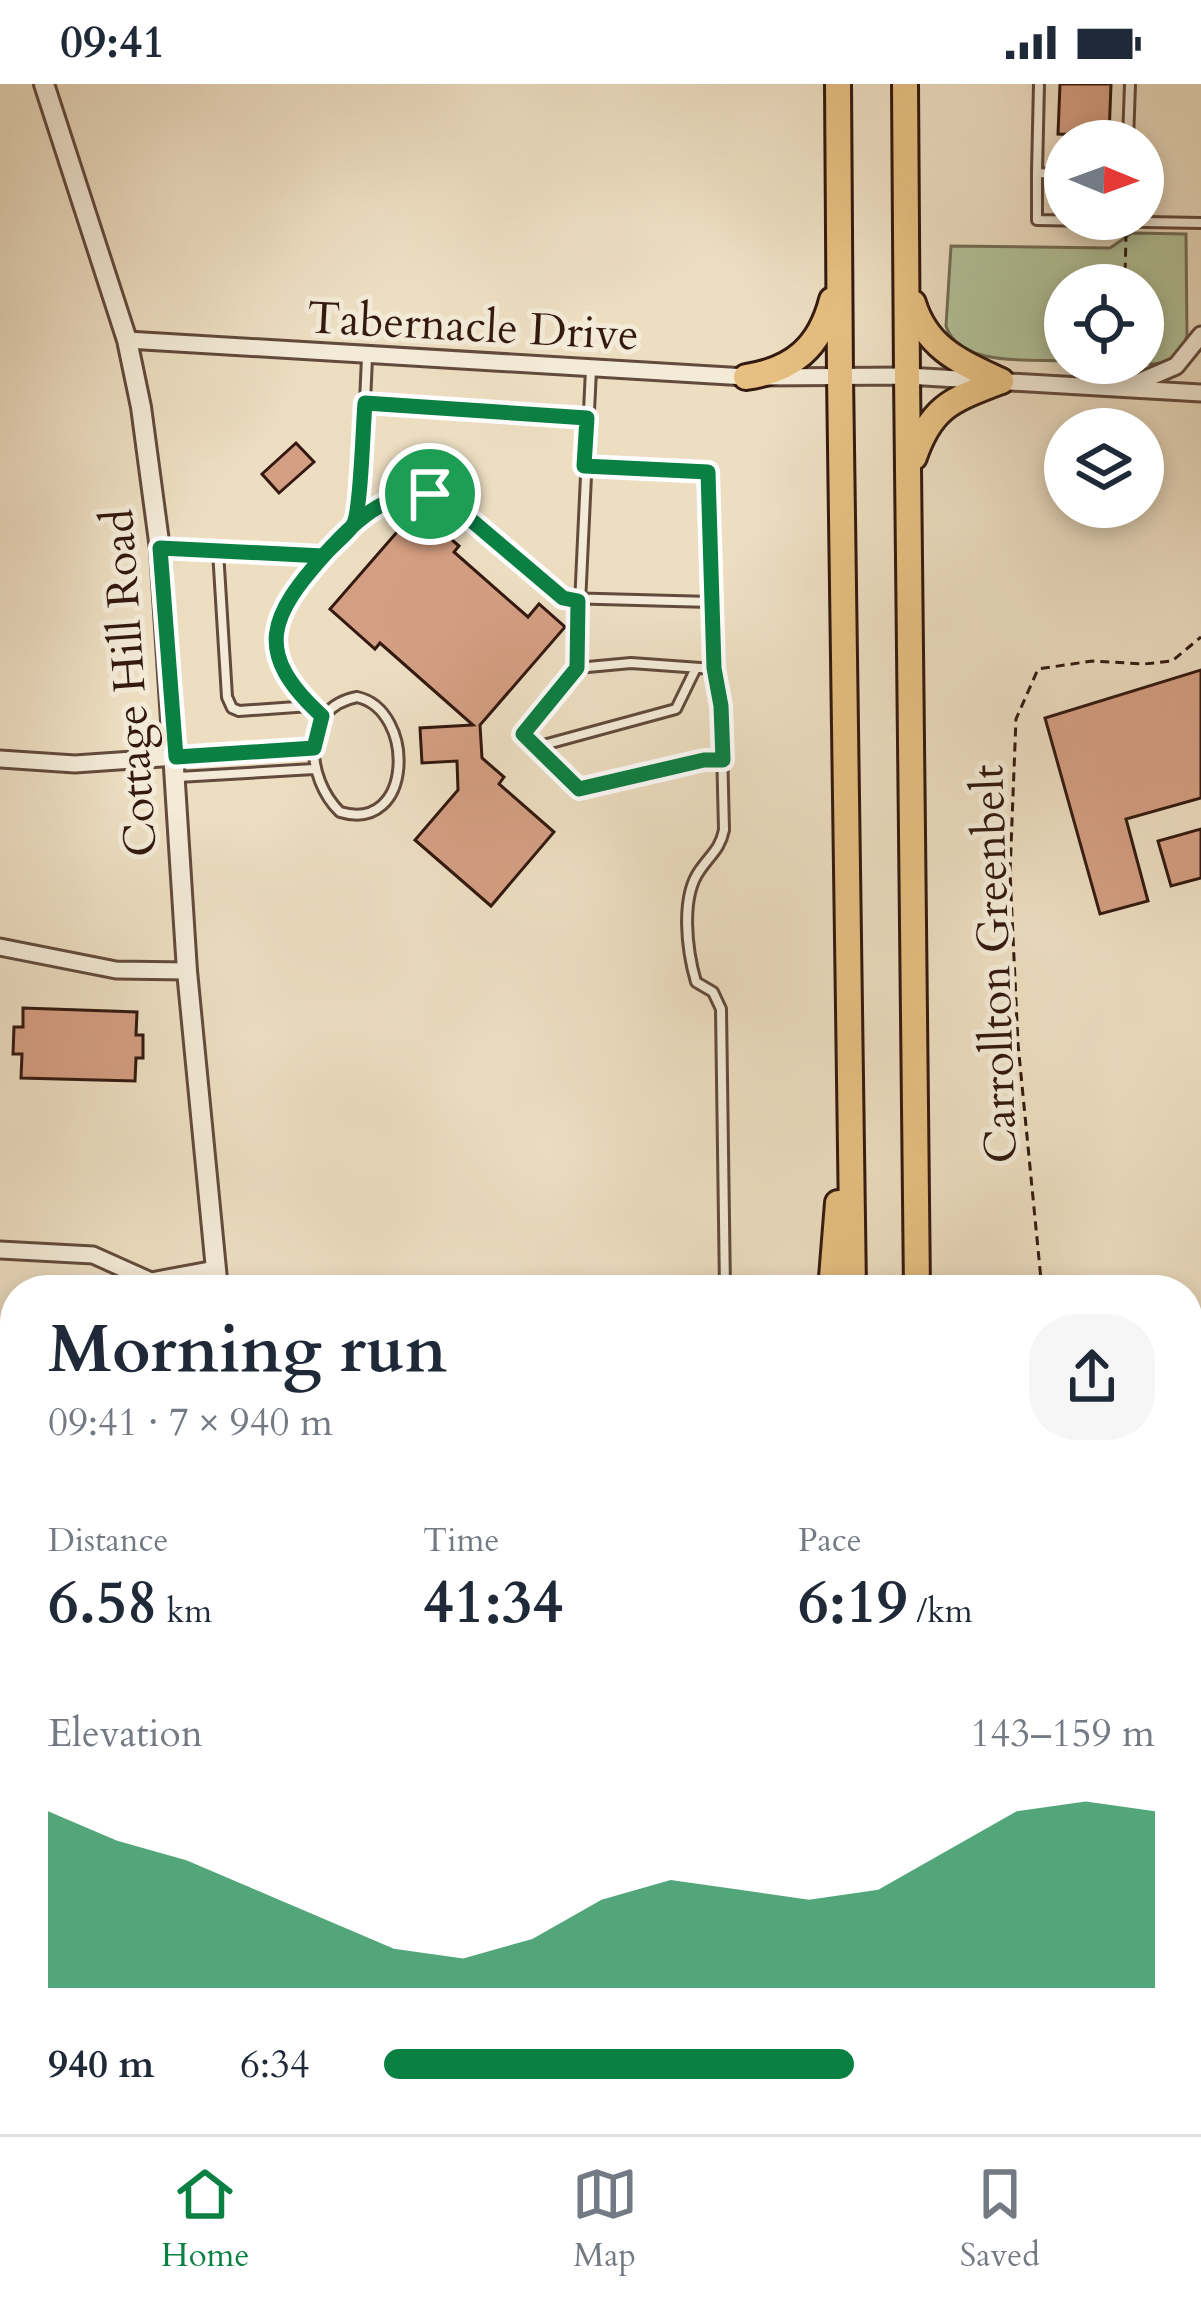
<!DOCTYPE html>
<html lang="en">
<head>
<meta charset="utf-8">
<style>
	:root { --surface:#fff; --page:#f6f6f7; --text:#1f2937; --muted:#747a83; --line:#e0e1e3; --accent:#0b8043 }
	body { margin:0; font-family:Cardo,serif; background:var(--page); color:var(--text); height:100vh; display:flex; flex-direction:column; font-size:45px; white-space:nowrap }
	* { box-sizing:border-box; margin:0 }
	p { font-size:39px; color:var(--muted) }
	.icon { flex:none; width:66px; height:66px; fill:none; stroke:currentColor; stroke-width:2; stroke-linecap:round; stroke-linejoin:round }
	.map { position:relative; flex:1; overflow:hidden }
	.sheet { position:absolute; left:0px; top:1191px; width:1203px; height:861px; display:flex; flex-direction:column; background:var(--surface); border-radius:48px 48px 0 0; box-shadow:0 6px 18px #0003 }
	.sheet>* { flex:none }
	.needle { width:78px; rotate:91deg }
	.tools { position:absolute; left:1044px; top:36px; display:grid; gap:24px }
	.tools a { display:grid; place-items:center; width:120px; height:120px; border-radius:50%; background:var(--surface); box-shadow:0 6px 18px #0003; font-size:60px }
	.pin { position:absolute; display:grid; place-items:center; width:102px; height:102px; color:#fff; margin:-51px; border:6px solid #fff; border-radius:50%; box-shadow:0 3px 12px #0007 }
	.round { display:grid; place-items:center; flex:none; width:126px; height:126px; border-radius:48px; background:var(--page) }
	.summary { display:flex; align-items:center; justify-content:space-between; height:204px; padding:0 48px }
	h1 { font-size:66px; font-weight:700; line-height:90px }
	.stats { display:grid; grid-template-columns:repeat(3,1fr); gap:18px; height:204px; padding:12px 48px }
	.stats div { display:grid; align-content:center }
	.stats b { font-size:60px; font-weight:700 }
	.stats small { font-size:33px; font-weight:400 }
	.stats p { font-size:33px }
	.chart { height:336px; padding:24px 48px }
	.chart p { display:flex; justify-content:space-between }
	.chart svg { width:100%; height:216px; margin-top:12px; fill:var(--accent); opacity:.7 }
	ul { padding:0 48px; list-style:none; font-size:39px }
	li { display:grid; grid-template-columns:192px 144px 1fr; align-items:center; height:90px }
	li i { height:30px; border-radius:15px; background:var(--accent) }
	.status { display:flex; justify-content:space-between; align-items:center; height:84px; padding:0 60px; background:var(--surface); direction:ltr }
	.status svg { height:33px; fill:currentColor }
	.menu { display:flex; justify-content:space-around; align-items:center; height:168px; border-top:3px solid var(--line); background:var(--surface); font-size:33px; color:var(--muted) }
	.menu a { display:grid; justify-items:center; gap:6px }
	.menu .current { color:var(--accent) }
	.map>svg:first-child { display:block }
</style>
</head>
<body>
<div class="status"><b>09:41</b><svg viewBox="0 0 49 12"><path d="M0 12V9h3v3zM5 12V6h3v6zM10 12V3h3v9zM15 12V0h3v12zM26 1h20v11H26zM47 4h2v5h-2z"/></svg></div>
<div class="map">
<svg width="1201" height="2050" viewBox="0 0 1201 2050">
	<rect width="100%" height="100%" fill="#eddec2"/>
	<filter id="stains"><feTurbulence type="fractalNoise" baseFrequency=".00167" numOctaves="4"/><feColorMatrix values="0 0 0 0 .2 0 0 0 0 .09 0 0 0 0 .02 0 0 0 .5 -.17"/></filter>
	<radialGradient id="worn" r=".72"><stop offset=".6" stop-color="#630" stop-opacity="0"/><stop offset="1" stop-color="#630" stop-opacity=".3"/></radialGradient>
	<path fill="#b2c299" stroke="#726e54" stroke-width="3" d="M 1132,149 L 1186,150 L 1187,252 C 1176,286 1152,280 1121,279 L 1143,279 L 1143,201 L 1065,201 L 1065,277 C 1030,275 959,283 946,242 L 951,162 L 1110,164 Z"/>
	<path fill="#d49e82" stroke="#33190f" stroke-width="3" d="M 1060,0 L 1111,0 L 1109,52 L 1058,50 Z
		M 296,359 L 314,378 L 279,409 L 262,390 Z
		M 417,425 L 459,462 L 454,468 L 528,533 L 539,520 L 565,543 L 480,641 L 482,674 L 504,693 L 499,700 L 554,748 L 491,822 L 415,756 L 458,706 L 457,677 L 422,679 L 420,644 L 473,641 L 380,559 L 375,565 L 330,525 Z
		M 1201,586 L 1201,714 L 1126,735 L 1148,817 L 1100,830 L 1045,634 Z
		M 1201,745 L 1201,794 L 1171,802 L 1158,757 Z
		M 23,924 L 137,928 L 136,951 L 143,951 L 143,974 L 136,974 L 135,997 L 21,994 L 22,970 L 13,970 L 14,943 L 23,943 Z
		M 1188,1503 L 1201,1504 L 1201,1724 L 1188,1723 Z
		M 0,1694 L 15,1695 L 15,1768 L 0,1769 Z"/>
	<g fill="none" stroke-linecap="round" stroke-linejoin="round">
		<g stroke="#624a3c" stroke-width="14">
			<path id="service" d="M 1128,57 L 1130,0
				M 1037,88 L 1039,0
				M 1065,90 L 1037,89 L 1037,136 L 1201,139
				M 365,319 L 367,273
				M 356,437 L 365,319 L 587,334
				M 162,465 L 323,472 C 361,432 393,394 451,419 L 563,514 L 711,518 L 708,388 L 584,382
				M 218,467 L 227,613 L 232,624 L 239,627 L 310,622
				M 711,518 L 714,585
				M 577,584 L 631,579 L 714,585 L 721,622 L 724,746 C 720,765 711,770 700,786 C 680,813 687,867 696,898 L 713,908 L 721,925 L 725,1206
				M 696,584 L 676,625 L 536,663 L 579,705 L 705,676 L 723,676
				M 357,613 C 416,626 414,750 340,728 C 306,695 299,624 357,613 Z
				M 321,632 C 251,567 266,540 322,473
				M 536,663 L 523,650 L 577,584 L 591,285
				M 177,673 L 313,664
				M 178,693 L 314,685
				M 1188,1492 L 1201,1493
				M 1188,1747 L 1201,1749
				M 0,1797 L 15,1797
				M 1087,2037 L 1088,2050
				M 75,2050 L 76,2037
				M 314,2050 L 315,2037"/>
		</g>
		<g stroke="#624a3c" stroke-width="21">
			<path id="minor" d="M 127,256 L 746,293 L 907,292 L 1201,309
				M 1127,303 L 1176,282 L 1201,251
				M 0,675 L 75,680 L 176,673
				M 0,863 L 116,886 L 187,887
				M 0,1166 L 93,1171 L 151,1197 L 215,1185
				M 0,1439 L 15,1439
				M 0,1492 L 15,1489
				M 596,2050 L 600,2037"/>
		</g>
		<g stroke="#624a3c" stroke-width="24">
			<path id="tertiary" d="M 44,0 L 127,256 L 141,323 L 160,465 L 187,887 L 218,1206"/>
		</g>
		<g stroke="#33190f" stroke-width="30">
			<path id="primary" d="M 838,0 L 840,292
				M 905,0 L 907,292
				M 913,219 C 927,265 961,278 1001,297
				M 746,293 C 793,286 820,263 832,216"/>
		</g>
		<g stroke="#33190f" stroke-width="30">
			<path id="trunk" d="M 840,292 L 853,1206
				M 907,292 L 917,1206
				M 914,373 C 932,321 953,316 1001,297
				M 831,1206 L 838,1119
				M 861,2037 L 862,2050
				M 927,2037 L 927,2050
				M 1009,2037 L 1015,2050
				M 697,2050 L 701,2037"/>
		</g>
		<path stroke="#33190f" stroke-width="3" stroke-dasharray="9 6" stroke-linecap="butt" d="M 1119,201 L 1125,192 L 1126,152
			M 1062,222 L 1065,222
			M 1042,1206 L 1018,960 L 1010,788 L 1016,635 L 1038,585 L 1092,577 L 1144,580 L 1172,577 L 1201,553
			M 1188,1459 L 1201,1460"/>
		<use href="#service" stroke="#f3ead7" stroke-width="8"/>
		<use href="#minor" stroke="#f3ead7" stroke-width="15"/>
		<use href="#tertiary" stroke="#f3ead7" stroke-width="18"/>
		<use href="#primary" stroke="#e6bf81" stroke-width="24"/>
		<use href="#trunk" stroke="#e6bf81" stroke-width="24"/>
	</g>
	<g fill="none" stroke-linecap="round" stroke-linejoin="round">
		<g stroke="#fff" stroke-width="24">
			<path id="route" d="M 430,410 C 383,407 353,440 323,472 L 160,464 L 176,673 L 314,664 L 322,632 C 252,568 269,532 327,468 C 335,459 347,450 353,441 C 361,429 363,340 365,319 L 587,334 L 584,382 L 708,388 L 714,584 L 721,622 L 723,676 L 704,676 L 579,705 L 523,650 L 577,584 L 578,517 L 563,514 L 451,419 L 430,410"/>
		</g>
		<use href="#route" stroke="#0b8043" stroke-width="15"/>
	</g>
	<g text-anchor="middle" stroke-width="10" stroke-linejoin="round" paint-order="stroke">
		<g font-size="45" fill="#33190f" stroke="#f3ead7">
			<text transform="translate(473 241) rotate(3)" y="16">Tabernacle Drive</text>
			<text transform="translate(128 599) rotate(-94)" y="16">Cottage Hill Road</text>
			<text transform="translate(993 880) rotate(-92)" y="16">Carrollton Greenbelt</text>
		</g>
	</g>
	<rect width="100%" height="100%" filter="url(#stains)"/>
	<rect width="100%" height="100%" fill="url(#worn)"/>
</svg>
<div class="tools">
<a><svg class="needle" viewBox="-14 -14 28 28"><path d="M0-13l5 13h-10z" fill="#e53935"/><path d="M0 13l5-13h-10z" fill="#747a83"/></svg></a>
<a><svg class="icon" aria-label="locate" viewBox="0 0 24 24"><circle cx="12" cy="12" r="6"/><path d="M12 2v4M12 18v4M2 12h4M18 12h4"/></svg></a>
<a><svg class="icon" aria-label="layers" viewBox="0 0 24 24"><path d="M12 4l9 5-9 5-9-5zM3 14l9 5 9-5"/></svg></a>
</div>
<div class="pin" style="left:430px;top:410px;background:#1e9e55"><svg class="icon" aria-label="arrive" viewBox="0 0 24 24"><path d="M6 21V4h12l-3 4 3 4H6"/></svg></div>
<section class="sheet">
<div class="summary"><div><h1>Morning run</h1><p>09:41 · 7 × 940 m</p></div><a class="round"><svg class="icon" aria-label="share" viewBox="0 0 24 24"><path d="M12 15V3M7 8l5-5 5 5M5 13v7h14v-7"/></svg></a></div>
<div class="stats">
<div><p>Distance</p><b>6.58<small> km</small></b></div>
<div><p>Time</p><b>41:34</b></div>
<div><p>Pace</p><b>6:19<small> /km</small></b></div>
</div>
<div class="chart"><p><span>Elevation</span>143–159 m</p>
<svg viewBox="0 0 160 44" preserveAspectRatio="none"><path d="M0 44V8L10 14L20 18L30 24L40 30L50 36L60 38L70 34L80 26L90 22L100 24L110 26L120 24L130 16L140 8L150 6L160 8V44z"/></svg>
</div>
<ul>
<li><b>940 m</b>6:34<i style="width:61%"></i></li>
</ul>
</section>
</div>
<nav class="menu">
<a class="current"><svg class="icon" aria-label="home" viewBox="0 0 24 24"><path d="M3 11l9-7 9 7M6 9v11h12V9"/></svg>Home</a>
<a><svg class="icon" aria-label="map" viewBox="0 0 24 24"><path d="M3 6l6-2 6 2 6-2v14l-6 2-6-2-6 2zM9 4v14M15 6v14"/></svg>Map</a>
<a><svg class="icon" aria-label="saved" viewBox="0 0 24 24"><path d="M7 4h10v16l-5-4-5 4z"/></svg>Saved</a>
</nav>
</body>
</html>
